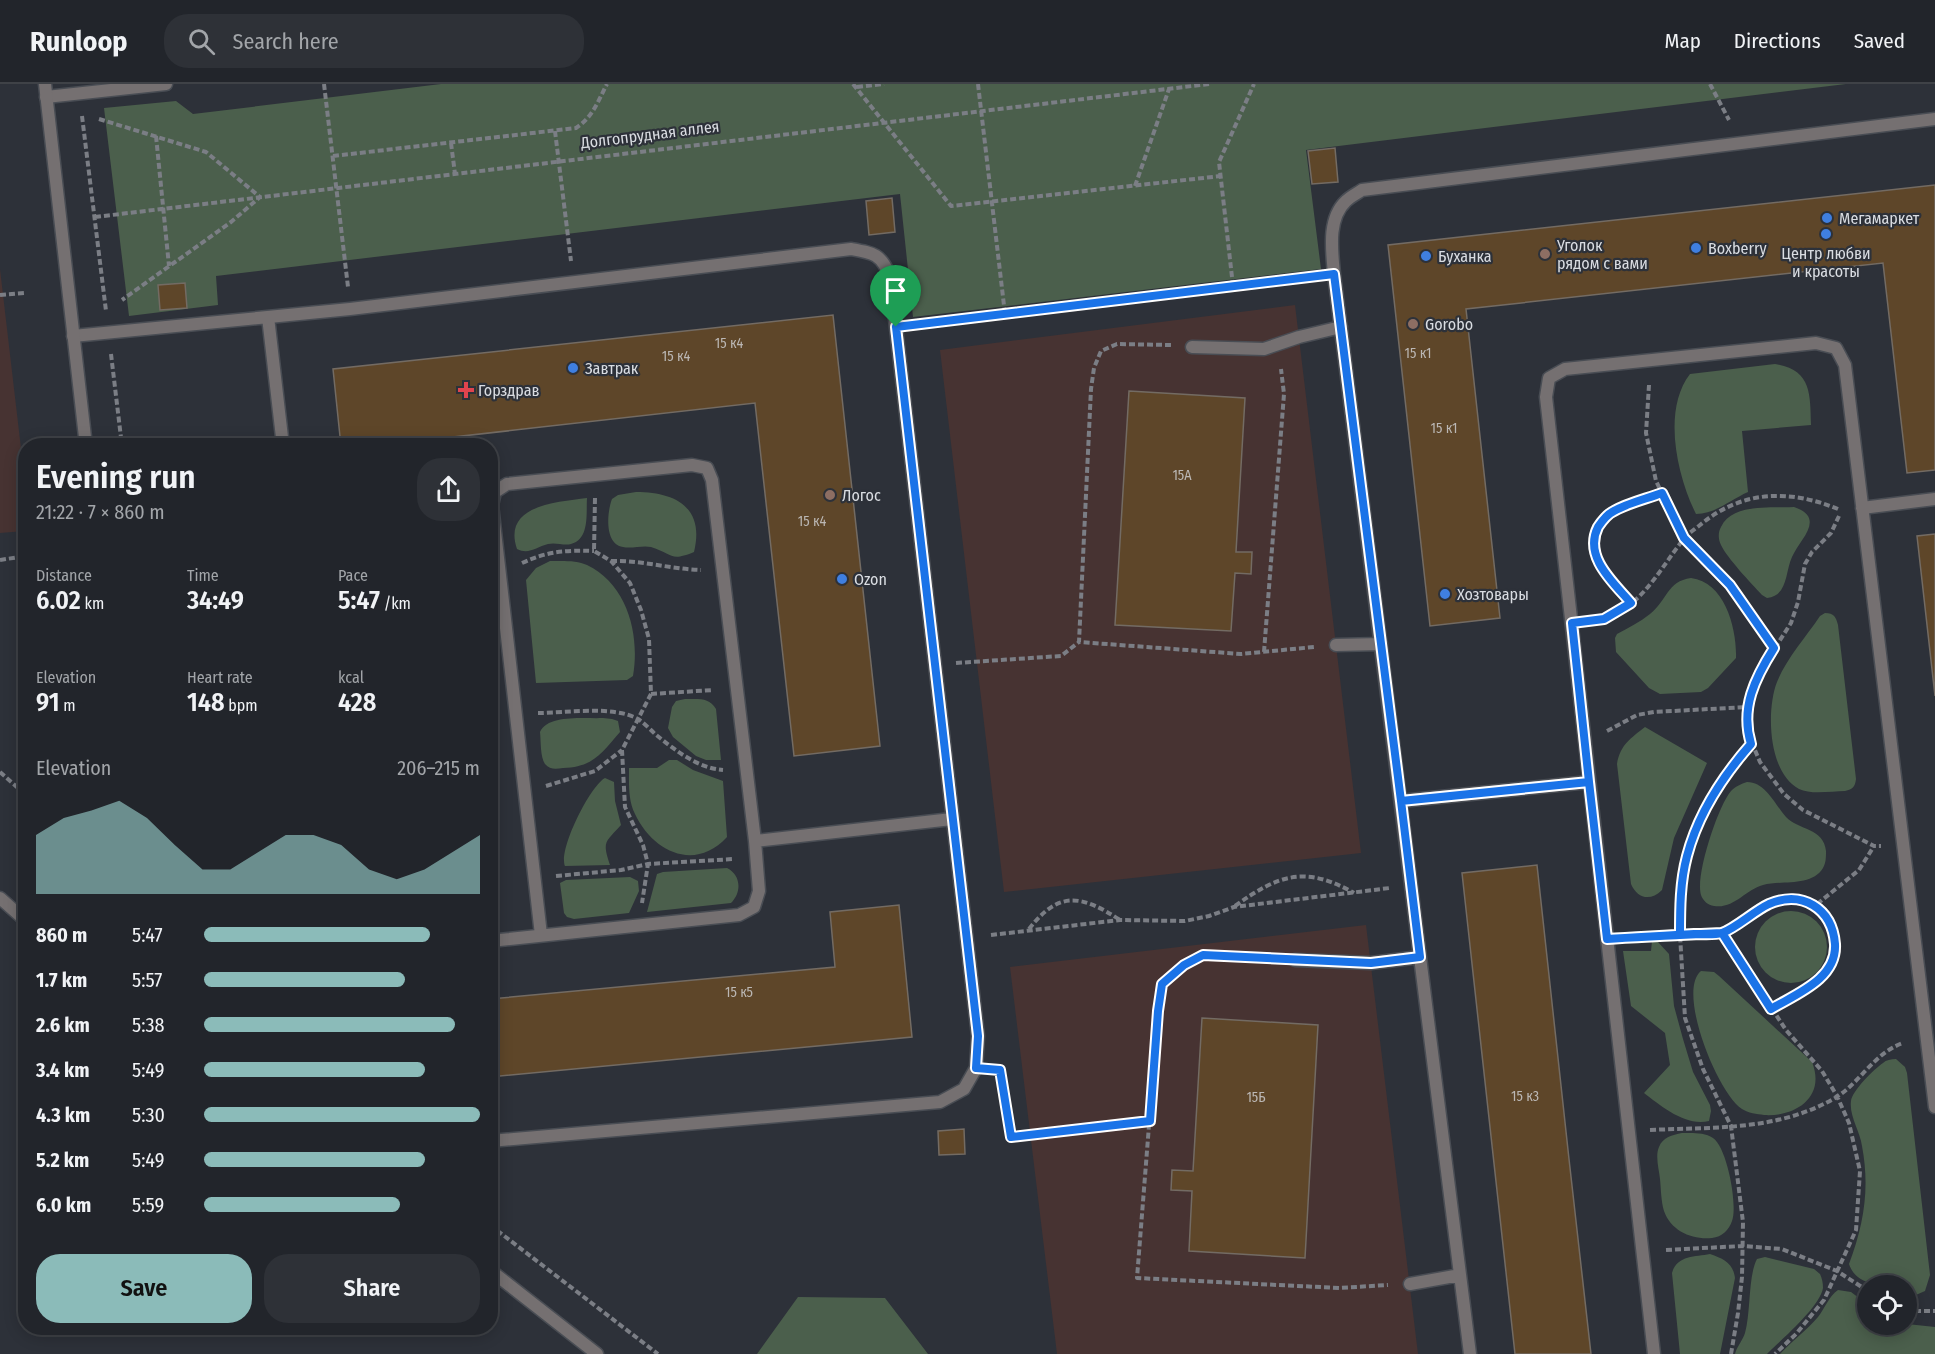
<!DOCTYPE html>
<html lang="en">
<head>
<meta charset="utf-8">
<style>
	:root { --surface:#22252b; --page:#2e3137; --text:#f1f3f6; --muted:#a2a5a9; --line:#3f4247; --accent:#8bbbb9 }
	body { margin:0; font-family:"Fira Sans Condensed",sans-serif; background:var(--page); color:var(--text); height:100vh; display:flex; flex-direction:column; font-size:22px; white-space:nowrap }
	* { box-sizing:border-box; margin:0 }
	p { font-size:20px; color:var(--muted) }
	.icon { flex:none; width:33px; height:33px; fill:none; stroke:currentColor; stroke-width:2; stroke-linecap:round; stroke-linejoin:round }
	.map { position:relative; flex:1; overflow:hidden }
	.panel { position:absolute; left:18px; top:354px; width:480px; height:897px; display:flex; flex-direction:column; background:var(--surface); border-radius:24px; box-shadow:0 3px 15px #0003,0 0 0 2px var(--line) }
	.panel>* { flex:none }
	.fabs { position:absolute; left:1857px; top:1191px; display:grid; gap:12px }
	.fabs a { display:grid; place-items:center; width:60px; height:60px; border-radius:50%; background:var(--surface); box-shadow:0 3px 15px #0003,0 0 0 2px var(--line); font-size:30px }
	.pin { position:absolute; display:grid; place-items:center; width:51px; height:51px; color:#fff; margin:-62px -26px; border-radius:50% 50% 50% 0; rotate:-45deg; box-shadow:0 0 6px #0007 }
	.pin .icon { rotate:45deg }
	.round { display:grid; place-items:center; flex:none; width:63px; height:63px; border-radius:24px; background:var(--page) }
	.head { display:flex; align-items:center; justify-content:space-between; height:102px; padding:0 18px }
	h1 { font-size:33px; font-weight:600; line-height:45px }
	.figures { display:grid; grid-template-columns:repeat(3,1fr); gap:9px; height:102px; padding:6px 18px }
	.figures div { display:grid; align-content:center }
	.figures b { font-size:26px; font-weight:600 }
	.figures small { font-size:16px; font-weight:400 }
	.figures p { font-size:16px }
	.chart { height:168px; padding:12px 18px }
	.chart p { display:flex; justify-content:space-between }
	.chart svg { width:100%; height:108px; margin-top:6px; fill:var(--accent); opacity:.7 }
	.button { display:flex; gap:12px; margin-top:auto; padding:12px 18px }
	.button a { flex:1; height:69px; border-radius:24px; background:var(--accent); color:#111; font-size:24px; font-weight:600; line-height:69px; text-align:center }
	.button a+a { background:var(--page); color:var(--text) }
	ul { padding:0 18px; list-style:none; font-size:20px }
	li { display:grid; grid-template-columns:96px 72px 1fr; align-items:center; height:45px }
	li i { height:15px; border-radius:8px; background:var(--accent) }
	header { display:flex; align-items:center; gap:36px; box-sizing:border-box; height:84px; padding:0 30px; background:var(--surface); border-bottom:2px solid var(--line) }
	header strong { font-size:28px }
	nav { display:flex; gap:33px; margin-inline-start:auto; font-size:21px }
	.search { width:420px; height:54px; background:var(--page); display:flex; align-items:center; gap:15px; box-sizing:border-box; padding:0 21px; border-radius:24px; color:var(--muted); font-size:22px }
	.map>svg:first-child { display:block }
</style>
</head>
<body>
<header>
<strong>Runloop</strong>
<div class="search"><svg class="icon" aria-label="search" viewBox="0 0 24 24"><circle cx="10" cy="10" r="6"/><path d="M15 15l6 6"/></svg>Search here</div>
<nav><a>Map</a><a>Directions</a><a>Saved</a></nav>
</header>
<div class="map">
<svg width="1935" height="1270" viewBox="0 0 1935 1270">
	<rect width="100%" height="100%" fill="#2d3139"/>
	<path fill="#473332" d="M 0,185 L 26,407 L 25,447 L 0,449 Z
		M 1295,221 L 1361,769 L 1004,808 L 940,266 Z
		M 1366,841 L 1418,1270 L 1057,1270 L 1010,883 Z"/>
	<path fill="#4b5f4c" d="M 441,0 L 1846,0 L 1306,66 L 1321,185 L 913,233 L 900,110 L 216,192 L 218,221 L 129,232 L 104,24 L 176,17 L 193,30 Z
		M 1775,280 C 1812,286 1810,310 1811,341 L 1742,347 L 1748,408 C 1730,416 1715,430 1696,430 C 1677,392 1662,326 1690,290 Z
		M 636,408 C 675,408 705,423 694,468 C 670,478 673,470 651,463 C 642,461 632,465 623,463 C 604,460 607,428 612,415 L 618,411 Z
		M 587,414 C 586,429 590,455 571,460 C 564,462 556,458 548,460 C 536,463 529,471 517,465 C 502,421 557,418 587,414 Z
		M 1794,423 C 1827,434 1799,456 1792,473 C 1785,488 1788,512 1767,514 L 1762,511 C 1751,499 1727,474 1721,461 C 1718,455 1718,448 1721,443 C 1732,419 1772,424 1794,423 Z
		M 550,477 C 562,477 577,476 587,481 C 628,501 640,551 633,592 L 627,596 L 536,599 L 526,496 L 536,484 Z
		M 1691,494 C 1725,498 1737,545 1736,574 L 1708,604 L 1701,608 L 1660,610 L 1649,604 L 1616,568 L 1615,554 L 1617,550 C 1628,544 1640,538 1650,530 C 1667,517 1667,497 1691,494 Z
		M 1825,529 C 1834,529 1836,533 1838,541 L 1856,695 C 1855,703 1853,705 1845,707 C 1832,707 1811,711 1799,705 C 1768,689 1766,626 1777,598 C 1786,575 1806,553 1820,532 Z
		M 685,615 C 699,615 709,613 716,625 L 721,676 L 706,676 L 696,672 L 673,653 L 668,644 L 672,623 L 676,617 Z
		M 603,634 L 612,635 L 618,637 L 620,648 C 601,670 593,683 563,684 C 556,685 550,686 545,680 C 540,673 541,657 540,648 C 548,630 586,635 603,634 Z
		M 1645,643 L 1707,679 L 1674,754 L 1662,806 C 1650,818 1637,814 1631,800 L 1617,680 C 1620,661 1631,654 1645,643 Z
		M 669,676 L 677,676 L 693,686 L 723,697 L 727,753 C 695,788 653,768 635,730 C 628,716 629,700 629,684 L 657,684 Z
		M 605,694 L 614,698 L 615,717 L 621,741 C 605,759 602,757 610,781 L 565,782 C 558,766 590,702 605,694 Z
		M 1747,698 C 1766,698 1775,721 1786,733 C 1798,746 1824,744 1826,767 C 1826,773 1826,779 1823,784 C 1812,803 1781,796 1763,801 C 1745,806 1734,825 1714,822 C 1708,821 1703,817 1701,811 C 1695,792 1718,722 1731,707 C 1736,702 1741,700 1747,698 Z
		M 727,784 C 741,791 742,808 731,819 L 647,828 L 657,790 L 663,788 Z
		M 630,793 L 638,797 L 639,807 L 629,829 L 574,835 L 567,833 L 564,829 L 560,799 L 566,796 Z
		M1755 863a36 36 0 1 1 72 0a36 36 0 1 1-72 0Z
		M 1652,857 L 1657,857 L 1669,870 L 1674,922 L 1683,955 L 1693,988 L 1710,1021 L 1711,1027 L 1709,1037 C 1686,1043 1661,1022 1644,1009 L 1670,981 L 1665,949 L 1631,922 L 1623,867 L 1651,867 Z
		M 1701,887 L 1714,888 L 1719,892 L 1812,978 C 1826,1013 1796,1033 1764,1031 C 1757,1030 1748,1029 1742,1025 C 1718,1010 1676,907 1701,887 Z
		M 1896,975 L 1905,983 L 1907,989 L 1930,1191 L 1925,1207 L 1909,1214 L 1907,1214 L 1906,1202 C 1887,1202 1857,1204 1849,1180 C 1864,1140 1870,1104 1862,1062 C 1860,1047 1849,1032 1851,1017 C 1852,1007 1874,985 1883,979 C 1886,976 1891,975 1896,975 Z
		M 1682,1049 C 1692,1049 1704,1048 1713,1054 C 1727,1063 1738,1122 1732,1137 C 1729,1146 1722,1153 1712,1154 C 1692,1156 1671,1147 1664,1127 C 1661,1117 1661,1105 1660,1095 C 1659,1085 1655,1072 1659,1063 C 1663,1053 1672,1051 1682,1049 Z
		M 1710,1170 C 1724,1175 1733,1179 1735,1194 L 1720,1270 L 1680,1270 L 1672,1189 C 1677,1171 1695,1173 1710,1170 Z
		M 1765,1173 L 1814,1185 L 1820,1190 C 1822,1194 1823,1199 1823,1204 C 1820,1223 1781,1256 1767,1270 L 1735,1270 C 1737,1262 1743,1256 1745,1249 C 1751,1227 1748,1192 1757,1175 Z
		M 1838,1206 L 1851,1208 L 1867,1220 L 1868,1240 L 1907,1240 L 1935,1243 L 1935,1270 L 1780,1270 C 1792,1257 1807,1246 1818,1233 C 1825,1224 1829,1212 1838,1206 Z
		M 798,1213 L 885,1214 L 928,1270 L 757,1270 Z"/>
	<path fill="#5e4629" stroke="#736b63" stroke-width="1.5" d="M 1335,64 L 1338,98 L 1312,100 L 1308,67 Z
		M 1935,101 L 1935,386 L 1907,389 L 1883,179 L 1466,225 L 1500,534 L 1430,542 L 1388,161 Z
		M 892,114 L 895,148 L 869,151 L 866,117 Z
		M 185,199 L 187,224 L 160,226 L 158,201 Z
		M 833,231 L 880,662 L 794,672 L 755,319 L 418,357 L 419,362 L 341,362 L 333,285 Z
		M 1129,307 L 1245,314 L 1236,468 L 1252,468 L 1251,490 L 1235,489 L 1231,547 L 1115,541 Z
		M 1935,450 L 1935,612 L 1917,452 Z
		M 1537,781 L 1569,1075 L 1591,1270 L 1515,1270 L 1462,789 Z
		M 899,821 L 912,953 L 490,993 L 490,915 L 835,883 L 830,828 Z
		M 1202,934 L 1318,941 L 1305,1174 L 1189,1167 L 1192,1107 L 1171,1106 L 1172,1086 L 1193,1087 Z
		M 964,1045 L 965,1070 L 939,1071 L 938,1047 Z"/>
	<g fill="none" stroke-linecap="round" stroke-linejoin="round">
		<g stroke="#494d54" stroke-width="15">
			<path id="service" d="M 46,13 L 166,0
				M 268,233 L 283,362
				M 73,252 L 350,225 L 851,165 C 874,169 881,170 890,192 L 978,952 L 976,984 L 964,1005 L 940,1018 L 490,1057
				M 1192,263 L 1264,265 L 1299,253 L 1341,243
				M 1862,424 L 1935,415
				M 1336,561 L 1381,560
				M 1401,717 L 1589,698
				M 755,757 L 952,735
				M 0,814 L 26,837
				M 490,857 L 739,831 L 754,823 L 759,807 L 755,757 L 712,396 L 707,384 L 692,381 L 507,400 L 495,408 L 492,421 L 541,851
				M 1295,876 L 1371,879 L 1420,873
				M 1410,1200 L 1460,1191
				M 1470,1270 L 1334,190 C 1332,167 1327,135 1346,117 C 1350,113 1356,110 1362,106 L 1935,35
				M 1654,1270 L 1546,313 L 1549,294 L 1565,285 L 1816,259 L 1836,264 L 1845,281 L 1935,1023"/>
		</g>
		<g stroke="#494d54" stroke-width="15">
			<path id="minor" d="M 45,0 L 86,362
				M 490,1186 L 597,1270"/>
		</g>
		<path stroke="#7b7e85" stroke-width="4" stroke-dasharray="6 3" stroke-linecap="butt" d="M 324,0 L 348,203
			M 853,0 L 951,122 L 1221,92
			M 978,0 L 1005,230
			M 1710,0 L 1729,36
			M 857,3 L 884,0
			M 82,32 L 106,227
			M 99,35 L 206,68 L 260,113 L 231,138 L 122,216
			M 555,47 L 571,177
			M 156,52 L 169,182
			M 451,59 L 455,90
			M 333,72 L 576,44 C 593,33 598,17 607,0
			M 1135,102 L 1169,5
			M 95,133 L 1209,0
			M 1233,202 L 1219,78 L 1254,0
			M 0,211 L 25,209
			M 918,241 L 1313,192
			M 1171,261 L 1117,260 L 1101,267 L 1094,284 L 1091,305 L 1079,558 L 1241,570 L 1314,563
			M 111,270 L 122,362
			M 1649,301 L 1646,349 L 1656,397 L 1684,454 L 1730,501 L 1774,564
			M 595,414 L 594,467 L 611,477 L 630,499 L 641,526 L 649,555 L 651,610 L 622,666 L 625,723 L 643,761 L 648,780 L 642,819
			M 1839,432 L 1831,449 L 1812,468 L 1805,480 L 1798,518 L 1791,539 L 1764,581 L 1752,605 L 1747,623 L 1746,645 L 1760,678 L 1784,710 L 1803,726 L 1874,762 L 1881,762
			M 0,476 L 26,472
			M 611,477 C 641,476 670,485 701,486
			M 522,479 C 548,467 566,466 594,467
			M 1631,519 C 1614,499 1583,473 1598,443 C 1602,437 1607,430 1614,427 C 1629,419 1646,415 1662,409
			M 1593,536 C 1638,531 1658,487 1683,456 C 1687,450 1694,446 1700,441 C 1742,406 1789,405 1838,425
			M 1264,568 L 1284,310 L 1281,285
			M 956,579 L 1061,572 L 1079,558
			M 651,610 L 713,606
			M 538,629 C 566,629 613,621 638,635 C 644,639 650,645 655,650 C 675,666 697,684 723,686
			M 1607,647 L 1637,631 L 1654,628 L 1747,623
			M 0,688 L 26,711
			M 546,702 L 595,687 L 622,666
			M 556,792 L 621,786 L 648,780 L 734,775
			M 1235,822 C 1278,791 1305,781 1354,809
			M 1029,845 C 1059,806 1082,811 1120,836
			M 1722,849 L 1786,946 L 1822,987 L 1837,1012 L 1849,1039 L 1860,1087 L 1856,1146 L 1824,1216 L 1796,1250 L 1775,1270
			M 991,851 L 1120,836 L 1185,837 L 1209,832 L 1234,823 L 1390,804
			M 1629,854 L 1722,849 L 1770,820 L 1789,816 L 1807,817 L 1816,821 L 1859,786 L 1874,762
			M 1273,875 L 1203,871 L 1184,881 L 1162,900 L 1158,927 L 1137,1194 L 1339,1204 L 1388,1201
			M 1771,924 C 1787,916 1807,908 1820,896 C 1845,872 1835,844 1816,821
			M 1001,987 L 1011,1053 L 1150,1037
			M 1650,1046 C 1715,1043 1778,1047 1835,1014 C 1860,999 1874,969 1903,959
			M 490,1141 L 658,1270
			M 1666,1166 L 1742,1162 L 1782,1165 L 1837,1187 L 1868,1207
			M 1906,1227 L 1935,1227
			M 1731,1270 L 1738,1229 L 1742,1193 L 1743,1138 L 1731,1042 L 1703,985 L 1685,934 L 1680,851 L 1681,813 L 1687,773 L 1710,715 L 1727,688 L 1751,660"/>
		<use href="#service" stroke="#757071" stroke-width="12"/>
		<use href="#minor" stroke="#757071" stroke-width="12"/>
	</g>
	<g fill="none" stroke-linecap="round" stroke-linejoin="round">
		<g stroke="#fff" stroke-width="12">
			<path id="route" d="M 896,243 L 978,952 L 976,984 L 1000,986 L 1011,1053 L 1150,1037 L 1158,927 L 1162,900 L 1184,881 L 1203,871 L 1371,879 L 1420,873 L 1401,717 L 1589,698 L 1607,855 C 1636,853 1665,852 1694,850 C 1703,850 1714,851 1722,849 C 1736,844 1754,827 1769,820 C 1802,806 1832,824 1835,860 C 1837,895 1796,910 1771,925 L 1722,849 L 1680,851 C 1680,825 1680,798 1687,772 C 1698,730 1722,693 1751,660 C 1740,624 1755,594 1774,564 L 1730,501 L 1684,454 L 1662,409 C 1646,415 1628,419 1614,427 C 1607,430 1602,437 1598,443 C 1583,473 1614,499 1631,519 L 1604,535 L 1572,539 L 1589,698 L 1401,717 L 1334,190 L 896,243"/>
		</g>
		<use href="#route" stroke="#1a73e8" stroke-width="8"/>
	</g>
	<g fill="#3f7fe0" stroke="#2d3139" stroke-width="2">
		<circle cx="1827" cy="134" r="6"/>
		<circle cx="1826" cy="150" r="6"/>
		<circle cx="1696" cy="164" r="6"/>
		<circle cx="1426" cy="172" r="6"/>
		<circle cx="573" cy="284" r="6"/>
		<circle cx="842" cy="495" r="6"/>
		<circle cx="1445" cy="510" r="6"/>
	</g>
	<g fill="#8d6e63" stroke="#2d3139" stroke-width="2">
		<circle cx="1545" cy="170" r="6"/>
		<circle cx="1413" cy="240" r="6"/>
		<circle cx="830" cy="411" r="6"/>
	</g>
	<path fill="#e0444e" stroke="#2d3139" stroke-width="2" d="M463 297h6v6h6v6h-6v6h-6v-6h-6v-6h6z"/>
	<g text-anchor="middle" stroke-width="4.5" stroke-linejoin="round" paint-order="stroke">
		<g font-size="14" fill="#bbb7b4">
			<text x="729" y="264">15 к4</text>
			<text x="1418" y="274">15 к1</text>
			<text x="676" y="277">15 к4</text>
			<text x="1444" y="349">15 к1</text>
			<text x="1182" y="396">15А</text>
			<text x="812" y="442">15 к4</text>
			<text x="739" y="913">15 к5</text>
			<text x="1525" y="1017">15 к3</text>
			<text x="1256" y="1018">15Б</text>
		</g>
		<g font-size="16" fill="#dadde2" stroke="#2d3139">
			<text transform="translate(650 50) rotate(-7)" y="6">Долгопрудная аллея</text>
		</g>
		<g font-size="16" fill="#dadde2" stroke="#2d3139" text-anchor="start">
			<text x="1839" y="140">Мегамаркет</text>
			<text x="1557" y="167">Уголок<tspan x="1557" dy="18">рядом с вами</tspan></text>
			<text x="1708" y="170">Boxberry</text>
			<text x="1826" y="175" text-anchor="middle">Центр любви<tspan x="1826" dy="18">и красоты</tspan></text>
			<text x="1438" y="178">Буханка</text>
			<text x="1425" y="246">Gorobo</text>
			<text x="585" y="290">Завтрак</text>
			<text x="478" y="312">Горздрав</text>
			<text x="842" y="417">Логос</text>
			<text x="854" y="501">Ozon</text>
			<text x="1457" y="516">Хозтовары</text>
		</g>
	</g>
</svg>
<div class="fabs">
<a><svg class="icon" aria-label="locate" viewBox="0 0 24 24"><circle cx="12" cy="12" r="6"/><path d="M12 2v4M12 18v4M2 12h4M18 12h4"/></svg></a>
</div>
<div class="pin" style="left:896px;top:243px;background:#1e9e55"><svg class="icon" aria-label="arrive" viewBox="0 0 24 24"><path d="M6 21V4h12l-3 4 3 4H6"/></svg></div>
<section class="panel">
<div class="head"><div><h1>Evening run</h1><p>21:22 · 7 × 860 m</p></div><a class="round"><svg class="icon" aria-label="share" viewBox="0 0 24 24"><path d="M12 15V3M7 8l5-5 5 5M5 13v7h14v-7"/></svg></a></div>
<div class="figures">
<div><p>Distance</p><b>6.02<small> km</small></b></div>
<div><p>Time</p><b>34:49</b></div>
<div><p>Pace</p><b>5:47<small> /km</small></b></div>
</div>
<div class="figures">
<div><p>Elevation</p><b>91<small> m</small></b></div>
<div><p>Heart rate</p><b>148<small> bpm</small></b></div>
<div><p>kcal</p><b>428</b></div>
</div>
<div class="chart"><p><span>Elevation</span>206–215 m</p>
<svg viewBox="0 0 160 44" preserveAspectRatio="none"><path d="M0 44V20L10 13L20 10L30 6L40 13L50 24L60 34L70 34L80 27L90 20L100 20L110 24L120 34L130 38L140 34L150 27L160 20V44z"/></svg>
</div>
<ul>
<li><b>860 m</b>5:47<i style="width:82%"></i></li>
<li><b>1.7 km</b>5:57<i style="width:73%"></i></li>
<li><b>2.6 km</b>5:38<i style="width:91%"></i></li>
<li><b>3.4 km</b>5:49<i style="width:80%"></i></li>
<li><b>4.3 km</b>5:30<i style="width:100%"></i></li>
<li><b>5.2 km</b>5:49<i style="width:80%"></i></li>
<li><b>6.0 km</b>5:59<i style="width:71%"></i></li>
</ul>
<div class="button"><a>Save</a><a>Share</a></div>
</section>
</div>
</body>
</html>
